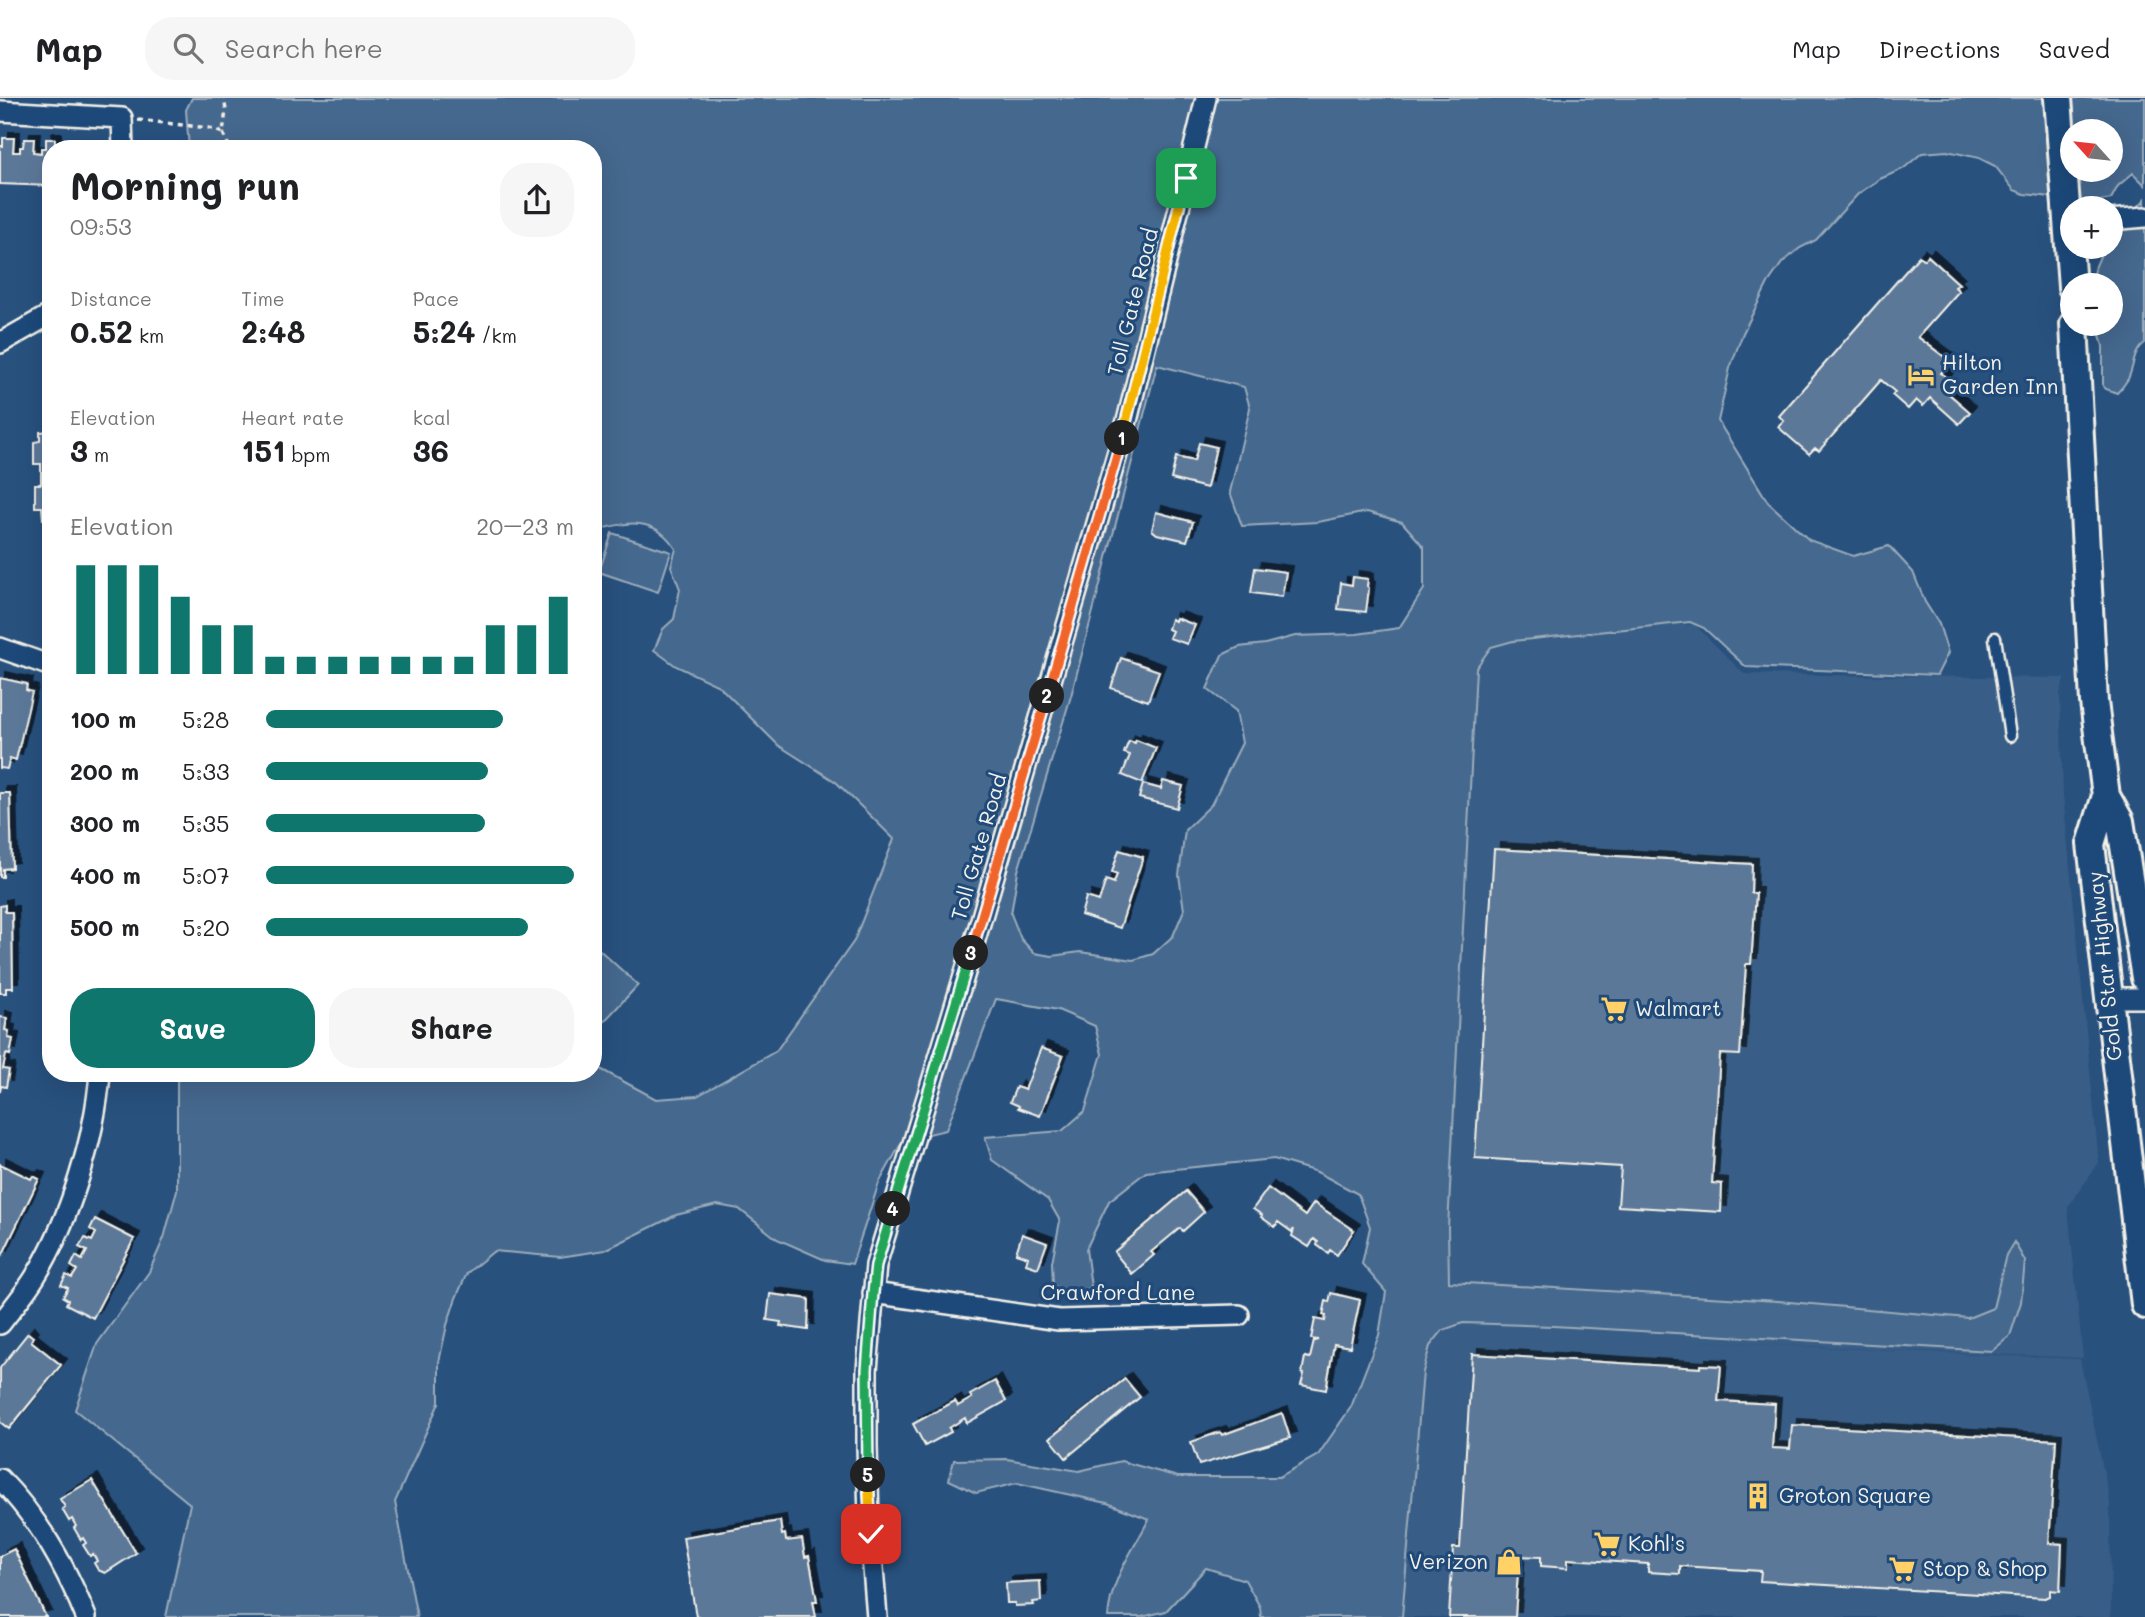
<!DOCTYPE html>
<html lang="en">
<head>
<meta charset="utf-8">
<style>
	:root { --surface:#fff; --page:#f6f6f6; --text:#202124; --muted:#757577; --line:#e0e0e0; --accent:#0f766e }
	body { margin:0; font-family:Mali,sans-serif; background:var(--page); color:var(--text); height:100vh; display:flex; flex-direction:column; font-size:26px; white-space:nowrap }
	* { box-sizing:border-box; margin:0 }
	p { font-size:23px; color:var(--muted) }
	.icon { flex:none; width:38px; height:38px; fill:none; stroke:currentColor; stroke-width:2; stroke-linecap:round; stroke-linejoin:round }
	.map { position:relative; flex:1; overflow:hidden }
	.details { position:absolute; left:42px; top:42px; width:560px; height:942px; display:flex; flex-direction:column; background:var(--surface); border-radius:28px; box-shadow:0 7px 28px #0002 }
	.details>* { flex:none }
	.needle { width:46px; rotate:297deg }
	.controls { position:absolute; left:2060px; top:21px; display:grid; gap:14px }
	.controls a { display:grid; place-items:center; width:63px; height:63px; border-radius:50%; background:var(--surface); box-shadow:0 7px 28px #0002; font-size:35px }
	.pin { position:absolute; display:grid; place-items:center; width:60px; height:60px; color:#fff; margin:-30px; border-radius:14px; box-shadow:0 4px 10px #0006 }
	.km { position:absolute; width:35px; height:35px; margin:-18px; border-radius:50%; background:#222; color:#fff; font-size:19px; line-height:35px; text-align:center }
	.round { display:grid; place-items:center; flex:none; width:74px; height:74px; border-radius:28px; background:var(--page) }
	.headline { display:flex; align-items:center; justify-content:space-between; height:119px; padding:0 28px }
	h1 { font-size:38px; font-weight:700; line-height:52px }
	.metrics { display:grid; grid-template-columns:repeat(3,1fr); gap:10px; height:119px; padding:7px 28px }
	.metrics div { display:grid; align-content:center }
	.metrics b { font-size:30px; font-weight:700 }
	.metrics small { font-size:19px; font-weight:400 }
	.metrics p { font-size:19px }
	.chart { height:196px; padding:14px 28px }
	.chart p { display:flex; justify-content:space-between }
	.chart svg { width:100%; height:126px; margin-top:7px; stroke:var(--accent); stroke-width:6 }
	.button { display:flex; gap:14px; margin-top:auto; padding:14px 28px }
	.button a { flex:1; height:80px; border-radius:28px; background:var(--accent); color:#fff; font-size:28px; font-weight:700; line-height:80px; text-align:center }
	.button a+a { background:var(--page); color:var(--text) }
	ul { padding:0 28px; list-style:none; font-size:23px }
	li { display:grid; grid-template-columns:112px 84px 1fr; align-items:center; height:52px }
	li i { height:18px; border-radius:9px; background:var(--accent) }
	header { display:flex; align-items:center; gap:42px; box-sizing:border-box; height:98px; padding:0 35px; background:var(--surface); border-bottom:2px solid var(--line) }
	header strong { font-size:33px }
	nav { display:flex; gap:38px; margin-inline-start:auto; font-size:24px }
	.search { width:490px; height:63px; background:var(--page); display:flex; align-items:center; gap:18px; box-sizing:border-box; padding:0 24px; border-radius:28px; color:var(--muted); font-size:26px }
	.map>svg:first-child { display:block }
</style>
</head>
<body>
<header>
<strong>Map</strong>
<div class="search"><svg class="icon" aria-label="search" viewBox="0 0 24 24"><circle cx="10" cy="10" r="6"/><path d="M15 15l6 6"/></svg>Search here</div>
<nav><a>Map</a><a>Directions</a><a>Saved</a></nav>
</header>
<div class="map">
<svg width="2145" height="1519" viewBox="0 0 2145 1519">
	<defs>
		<filter id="shadow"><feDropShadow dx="6" dy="-6" stdDeviation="0" flood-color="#0009"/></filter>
	</defs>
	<rect width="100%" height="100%" fill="#28517e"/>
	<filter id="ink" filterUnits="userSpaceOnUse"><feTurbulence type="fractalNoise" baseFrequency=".0143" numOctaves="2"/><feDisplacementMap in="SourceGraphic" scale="14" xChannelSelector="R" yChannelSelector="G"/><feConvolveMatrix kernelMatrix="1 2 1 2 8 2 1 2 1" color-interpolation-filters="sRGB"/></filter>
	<g filter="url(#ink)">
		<path fill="#375d86" d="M 1466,521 L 1695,527 L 1744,576 L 2065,580 L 2060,595 L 2063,696 L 2099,1065 L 2068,1109 L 2083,1260 L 1689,1243 L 2080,1261 L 2110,1404 L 2111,1519 L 1387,1519 Z"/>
		<path fill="#45688e" stroke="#9cacbb" stroke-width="2" fill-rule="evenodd" d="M 192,0 L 2145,0 L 2145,87 L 2133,75 L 2118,88 L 2111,101 L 2095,104 L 2024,96 L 2014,92 L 1995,68 L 1979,60 L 1947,53 L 1922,55 L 1903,71 L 1880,81 L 1858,96 L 1816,142 L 1800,150 L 1782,165 L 1768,185 L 1743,235 L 1730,270 L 1718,323 L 1768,404 L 1809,442 L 1853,458 L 1889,448 L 1913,474 L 1925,504 L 1939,526 L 1948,555 L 1937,577 L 1746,569 L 1704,530 L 1690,524 L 1513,543 L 1491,549 L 1476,570 L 1448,1130 L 1449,1184 L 1778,1203 L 1968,1220 L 1993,1210 L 2006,1157 L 2014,1144 L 2025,1163 L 2021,1204 L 2010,1238 L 1992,1253 L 1553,1228 L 1463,1225 L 1443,1232 L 1430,1248 L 1423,1274 L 1402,1519 L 1261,1519 L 1260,1509 L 1245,1482 L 1206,1470 L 1166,1513 L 1142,1519 L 1108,1519 C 1111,1480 1132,1455 1149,1421 L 1107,1405 L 1017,1385 L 976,1395 L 949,1382 L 954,1362 L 1007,1361 L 1079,1373 L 1121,1363 L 1178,1379 L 1279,1379 L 1318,1357 L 1351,1309 L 1379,1237 L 1386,1194 L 1362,1166 L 1370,1129 L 1358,1096 L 1317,1074 L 1274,1061 L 1146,1074 L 1109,1103 L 1086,1151 L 1091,1189 L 1078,1197 L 1053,1188 L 1052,1164 L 1060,1123 L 1048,1102 L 992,1062 L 985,1039 L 1062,1033 L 1085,1013 L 1102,956 L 1095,928 L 1058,912 L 996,901 L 946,1032 L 903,1042 L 879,1085 L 852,1166 L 825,1162 L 777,1141 L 739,1111 L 717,1107 L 676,1117 L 605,1152 L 560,1159 L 494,1153 L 467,1175 L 456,1200 L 447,1227 L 439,1264 L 439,1305 L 395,1404 L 417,1519 L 166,1519 L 190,1406 L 75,1312 L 97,1246 L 149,1174 L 164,1140 L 177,1092 L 177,975 L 593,975 L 593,967 L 656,1001 L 697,998 L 776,953 L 854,843 L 894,741 L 836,684 L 778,647 L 719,588 L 676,568 L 654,552 L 663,531 L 674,521 L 680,491 L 671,468 L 676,451 C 654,417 628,424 593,433 L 593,51 L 189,51 L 186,12 ZM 2072,33 L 2110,33 L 2110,72 L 2072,72 ZM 1157,267 L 1244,289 L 1250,310 L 1230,394 L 1242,428 L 1318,424 L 1367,414 L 1402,424 L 1424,449 L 1424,491 L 1399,530 L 1357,536 L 1295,538 L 1265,546 L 1239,549 L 1222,557 L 1207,591 L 1236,613 L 1242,645 L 1211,707 L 1185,732 L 1179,777 L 1184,812 L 1173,838 L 1153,856 L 1133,862 L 1080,854 L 1052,858 L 1034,855 L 1021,841 L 1011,816 L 1018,773 L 1071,598 Z
			M 2145,101 L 2145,245 C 2133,253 2134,269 2128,281 C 2125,286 2121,291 2117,295 L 2106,291 L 2103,288 L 2103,248 L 2097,226 L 2110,226 L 2110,187 L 2093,187 L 2095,170 L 2104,149 L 2110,149 L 2111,139 Z
			M 612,435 L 671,454 L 658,494 L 599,474 Z
			M 593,846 L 638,887 L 599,929 L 593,924 Z"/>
		<path fill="#5b7899" stroke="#f4f1e8" stroke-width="2" filter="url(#shadow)" d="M 3,40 L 14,40 L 13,54 L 20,54 L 20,49 L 23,49 L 24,41 L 34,41 L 33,54 L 41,55 L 41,50 L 46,50 L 46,41 L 55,41 L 55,51 L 51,51 L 51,88 L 0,86 L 0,48 L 3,48 Z
			M 1919,158 L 1924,162 L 1928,158 L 1959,186 L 1955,189 L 1959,193 L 1918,239 L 1951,264 L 1941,275 L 1948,280 L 1941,289 L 1970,314 L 1959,326 L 1930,300 L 1923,308 L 1916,302 L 1908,311 L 1892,297 L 1895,294 L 1881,282 L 1819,353 L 1815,350 L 1809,356 L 1778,329 L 1784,323 L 1779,318 Z
			M 51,333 L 51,421 L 43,421 L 42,409 L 35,409 L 35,386 L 41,386 L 41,366 L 34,366 L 34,344 L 40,343 L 40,334 Z
			M 1199,345 L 1216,349 L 1207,390 L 1171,381 L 1176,359 L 1194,363 Z
			M 1156,414 L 1193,424 L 1187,443 L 1157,436 L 1152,432 Z
			M 1255,470 L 1286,474 L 1282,499 L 1251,495 Z
			M 1353,479 L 1368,481 L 1367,488 L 1369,490 L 1366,514 L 1338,511 L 1341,485 L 1352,487 Z
			M 1176,520 L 1195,527 L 1187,546 L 1169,540 L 1172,533 L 1168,531 L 1171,521 L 1175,523 Z
			M 1121,560 L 1159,573 L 1148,603 L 1111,590 Z
			M 0,580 L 27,586 L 26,592 L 32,594 L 16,662 L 10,660 L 7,671 L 0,670 Z
			M 1136,642 L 1156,650 L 1142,685 L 1122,677 L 1130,657 L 1124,655 L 1129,643 L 1135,645 Z
			M 1163,683 L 1183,688 L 1177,710 L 1139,700 L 1143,686 L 1161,691 Z
			M 0,695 L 10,695 L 12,770 L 3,771 L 3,779 L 0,779 Z
			M 1494,751 L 1752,766 L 1751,795 L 1756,795 L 1751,866 L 1746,866 L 1740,957 L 1720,956 L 1712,1085 L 1722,1086 L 1721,1114 L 1618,1108 L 1621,1069 L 1475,1060 Z
			M 1119,752 L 1143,759 L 1120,830 L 1081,817 L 1086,799 L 1099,803 L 1106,782 L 1114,785 L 1117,776 L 1112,774 Z
			M 5,807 L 5,814 L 12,814 L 13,890 L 6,890 L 6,895 L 0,895 L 0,808 Z
			M 0,919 L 7,920 L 5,932 L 9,933 L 8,940 L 13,941 L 10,957 L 6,956 L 3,971 L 9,972 L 6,989 L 1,988 L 0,994 Z
			M 1041,950 L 1063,958 L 1040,1018 L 1018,1010 L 1019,1008 L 1010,1004 L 1016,989 L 1025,992 Z
			M 0,1066 L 31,1081 L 33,1078 L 39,1081 L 2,1158 L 0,1157 Z
			M 1268,1090 L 1305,1118 L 1314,1105 L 1354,1132 L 1337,1157 L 1330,1152 L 1328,1155 L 1317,1147 L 1318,1144 L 1314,1141 L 1309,1149 L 1292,1138 L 1294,1131 L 1292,1134 L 1278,1124 L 1275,1129 L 1261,1119 L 1262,1117 L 1253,1111 Z
			M 1186,1093 L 1204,1114 L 1183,1133 L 1180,1130 L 1151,1154 L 1154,1157 L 1132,1176 L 1114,1154 Z
			M 95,1121 L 134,1141 L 93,1220 L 66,1206 L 68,1202 L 63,1199 L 68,1190 L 61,1187 L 66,1177 L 72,1180 L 77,1172 L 71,1168 L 76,1158 L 82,1162 L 87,1153 L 79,1149 L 85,1140 L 92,1143 L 96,1135 L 90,1131 Z
			M 1022,1136 L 1047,1145 L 1038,1170 L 1026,1166 L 1028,1159 L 1016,1155 Z
			M 1331,1195 L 1360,1202 L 1350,1249 L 1334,1246 L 1326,1292 L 1301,1287 L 1304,1276 L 1302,1275 L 1305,1259 L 1310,1260 L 1314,1243 L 1318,1242 L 1311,1241 L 1315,1221 L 1325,1223 L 1326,1218 L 1323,1217 L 1326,1203 L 1329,1204 Z
			M 770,1196 L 809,1201 L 808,1232 L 780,1228 L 781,1224 L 767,1222 Z
			M 28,1235 L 33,1239 L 31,1243 L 61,1267 L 9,1331 L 0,1324 L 0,1270 Z
			M 1472,1256 L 1700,1270 L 1700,1267 L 1721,1268 L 1718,1303 L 1775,1306 L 1772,1350 L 1790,1351 L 1792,1327 L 2056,1342 L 2049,1445 L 2062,1446 L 2060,1493 L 2050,1492 L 2050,1498 L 2045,1500 L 1760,1483 L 1761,1473 L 1680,1468 L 1680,1476 L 1648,1474 L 1648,1466 L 1568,1461 L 1568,1470 L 1541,1468 L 1541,1459 L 1519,1458 L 1515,1519 L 1449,1519 L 1453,1450 L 1460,1450 Z
			M 1125,1281 L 1140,1299 L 1066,1360 L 1050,1340 Z
			M 995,1283 L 1006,1303 L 967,1325 L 965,1320 L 949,1330 L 951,1334 L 925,1348 L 913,1326 L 955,1303 L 958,1308 L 972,1300 L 970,1297 Z
			M 1282,1315 L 1290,1340 L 1199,1367 L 1191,1344 L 1220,1334 L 1222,1337 Z
			M 92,1382 L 136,1455 L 105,1475 L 98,1472 L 94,1465 L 97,1463 L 93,1456 L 90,1458 L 83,1447 L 86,1445 L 83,1440 L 81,1442 L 74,1430 L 76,1428 L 72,1421 L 69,1423 L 62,1411 L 65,1409 L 60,1401 Z
			M 780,1423 L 782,1437 L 785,1436 L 786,1443 L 802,1441 L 805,1459 L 809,1458 L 817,1503 L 813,1503 L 816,1519 L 696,1519 L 683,1439 Z
			M 14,1451 L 46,1519 L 0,1519 L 0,1458 Z
			M 1040,1483 L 1041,1503 L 1033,1504 L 1034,1507 L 1015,1508 L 1015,1505 L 1007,1505 L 1006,1485 Z"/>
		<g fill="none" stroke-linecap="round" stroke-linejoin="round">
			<g stroke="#f4f1e8" stroke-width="15">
				<path id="service" d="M 1995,540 L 2010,638"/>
			</g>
			<g stroke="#f4f1e8" stroke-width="24">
				<path id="minor" d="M 0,13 L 122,20 L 123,51
					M 2110,122 L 2145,119
					M 0,245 L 51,216
					M 0,550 L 51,568
					M 2108,900 L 2145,900
					M 873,1195 L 1059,1222 L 1239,1217
					M 0,1226 C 12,1211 25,1195 35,1179 C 70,1122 95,1040 100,975
					M 0,1381 C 38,1420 66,1469 86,1519
					M 877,1519 L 869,1421 L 867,1348 L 867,1272 L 876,1167 L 981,822 L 1128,319 L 1206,0"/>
			</g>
			<g stroke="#f4f1e8" stroke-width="32">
				<path id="secondary" d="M 2058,0 L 2072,189
					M 2074,226 L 2094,604 L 2106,698 L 2120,723 L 2145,880
					M 2106,698 L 2091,746 L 2145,1207"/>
			</g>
			<path stroke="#f4f1e8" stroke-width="3.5" stroke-dasharray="5 5" stroke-linecap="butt" d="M 138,22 L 209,30 L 223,35 L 226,12 L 224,0
				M 223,35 L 230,51"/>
			<use href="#service" stroke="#1f4a7a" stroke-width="10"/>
			<use href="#minor" stroke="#1f4a7a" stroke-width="19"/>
			<use href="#secondary" stroke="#1f4a7a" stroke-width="26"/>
		</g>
	</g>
	<g fill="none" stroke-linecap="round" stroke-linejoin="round" filter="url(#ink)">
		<g stroke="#fff" stroke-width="14">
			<path id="split-1" d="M 1122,340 L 1186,80"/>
		</g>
		<g stroke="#fff" stroke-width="14">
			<path id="split-2" d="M 1047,598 L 1122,340"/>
		</g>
		<g stroke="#fff" stroke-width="14">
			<path id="split-3" d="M 971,855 L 1047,598"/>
		</g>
		<g stroke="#fff" stroke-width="14">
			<path id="split-4" d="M 893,1111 L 971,855"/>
		</g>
		<g stroke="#fff" stroke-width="14">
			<path id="split-5" d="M 868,1377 L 867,1272 L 873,1195 L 876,1167 L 893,1111"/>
		</g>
		<g stroke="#fff" stroke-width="14">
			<path id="split-6" d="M 868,1377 L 871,1436"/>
		</g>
		<use href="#split-1" stroke="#f5b400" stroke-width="9"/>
		<use href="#split-2" stroke="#f0652b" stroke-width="9"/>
		<use href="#split-3" stroke="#f0652b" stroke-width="9"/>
		<use href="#split-4" stroke="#22a559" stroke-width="9"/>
		<use href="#split-5" stroke="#22a559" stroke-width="9"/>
		<use href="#split-6" stroke="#f5b400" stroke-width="9"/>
	</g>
	<defs>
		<g id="hotel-bare" transform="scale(2.1)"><path d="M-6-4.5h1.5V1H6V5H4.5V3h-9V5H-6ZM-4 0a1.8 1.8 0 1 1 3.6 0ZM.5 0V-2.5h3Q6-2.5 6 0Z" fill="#ffd166" stroke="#1f4a7a" stroke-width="2.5" paint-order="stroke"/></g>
		<g id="supermarket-bare" transform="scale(2.1)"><path d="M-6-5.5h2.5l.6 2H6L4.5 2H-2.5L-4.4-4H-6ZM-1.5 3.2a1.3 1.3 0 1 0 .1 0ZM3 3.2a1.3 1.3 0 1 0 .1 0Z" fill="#ffd166" stroke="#1f4a7a" stroke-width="2.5" paint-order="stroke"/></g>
		<g id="building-bare" transform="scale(2.1)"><path d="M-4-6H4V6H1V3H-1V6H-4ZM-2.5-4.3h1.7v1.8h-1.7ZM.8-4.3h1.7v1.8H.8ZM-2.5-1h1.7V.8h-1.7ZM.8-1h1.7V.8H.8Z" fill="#ffd166" stroke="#1f4a7a" stroke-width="2.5" paint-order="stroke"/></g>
		<g id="shop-bare" transform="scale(2.1)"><path d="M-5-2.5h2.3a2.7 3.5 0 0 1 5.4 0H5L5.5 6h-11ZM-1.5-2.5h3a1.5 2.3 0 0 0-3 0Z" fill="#ffd166" stroke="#1f4a7a" stroke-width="2.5" paint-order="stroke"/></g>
	</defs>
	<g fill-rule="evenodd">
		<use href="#hotel-bare" x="1921" y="277"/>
		<use href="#supermarket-bare" x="1614" y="911"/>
		<use href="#building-bare" x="1758" y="1398"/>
		<use href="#supermarket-bare" x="1607" y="1446"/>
		<use href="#shop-bare" x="1509" y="1464"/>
		<use href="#supermarket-bare" x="1902" y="1471"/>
	</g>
	<g text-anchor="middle" stroke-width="6" stroke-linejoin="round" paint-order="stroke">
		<g font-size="21" fill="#f4f1e8" stroke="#1f4a7a">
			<text transform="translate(1133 204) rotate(-76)" y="7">Toll Gate Road</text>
			<text transform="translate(979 749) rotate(-74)" y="7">Toll Gate Road</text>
			<text transform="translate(2105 868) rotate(-96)" y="7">Gold Star Highway</text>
			<text x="1118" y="1202">Crawford Lane</text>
		</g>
		<g font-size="21" fill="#f4f1e8" stroke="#1f4a7a" text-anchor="start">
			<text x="1942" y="272">Hilton<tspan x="1942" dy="24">Garden Inn</tspan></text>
			<text x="1635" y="918">Walmart</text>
			<text x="1779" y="1405">Groton Square</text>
			<text x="1628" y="1453">Kohl's</text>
			<text x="1488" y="1471" text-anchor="end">Verizon</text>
			<text x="1923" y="1478">Stop &amp; Shop</text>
		</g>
	</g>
</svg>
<div class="controls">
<a><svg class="needle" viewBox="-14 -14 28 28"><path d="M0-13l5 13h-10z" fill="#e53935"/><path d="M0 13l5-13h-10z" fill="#757577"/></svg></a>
<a>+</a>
<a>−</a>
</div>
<div class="pin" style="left:1186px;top:80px;background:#1e9e55"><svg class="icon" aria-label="arrive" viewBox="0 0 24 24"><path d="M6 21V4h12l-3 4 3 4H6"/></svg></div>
<div class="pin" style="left:871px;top:1436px;background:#d93025"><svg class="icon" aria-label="check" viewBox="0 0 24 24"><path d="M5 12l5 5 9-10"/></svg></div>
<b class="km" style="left:1122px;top:340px">1</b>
<b class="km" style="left:1047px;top:598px">2</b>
<b class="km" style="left:971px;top:855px">3</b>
<b class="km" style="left:893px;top:1111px">4</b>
<b class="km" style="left:868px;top:1377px">5</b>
<section class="details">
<div class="headline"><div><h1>Morning run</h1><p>09:53</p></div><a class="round"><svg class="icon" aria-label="share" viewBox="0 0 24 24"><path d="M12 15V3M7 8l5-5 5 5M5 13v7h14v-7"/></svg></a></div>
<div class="metrics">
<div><p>Distance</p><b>0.52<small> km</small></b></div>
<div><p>Time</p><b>2:48</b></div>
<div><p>Pace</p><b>5:24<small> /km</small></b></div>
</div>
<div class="metrics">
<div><p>Elevation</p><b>3<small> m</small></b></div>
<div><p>Heart rate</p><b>151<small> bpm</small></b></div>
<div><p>kcal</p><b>36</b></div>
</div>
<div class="chart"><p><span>Elevation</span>20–23 m</p>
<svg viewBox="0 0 160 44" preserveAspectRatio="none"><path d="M5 44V6M15 44V6M25 44V6M35 44V17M45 44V27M55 44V27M65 44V38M75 44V38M85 44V38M95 44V38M105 44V38M115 44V38M125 44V38M135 44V27M145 44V27M155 44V17"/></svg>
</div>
<ul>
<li><b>100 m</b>5:28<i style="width:77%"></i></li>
<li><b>200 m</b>5:33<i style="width:72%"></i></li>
<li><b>300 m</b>5:35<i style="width:71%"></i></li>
<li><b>400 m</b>5:07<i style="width:100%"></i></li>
<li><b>500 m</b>5:20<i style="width:85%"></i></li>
</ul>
<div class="button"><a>Save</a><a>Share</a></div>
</section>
</div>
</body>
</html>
